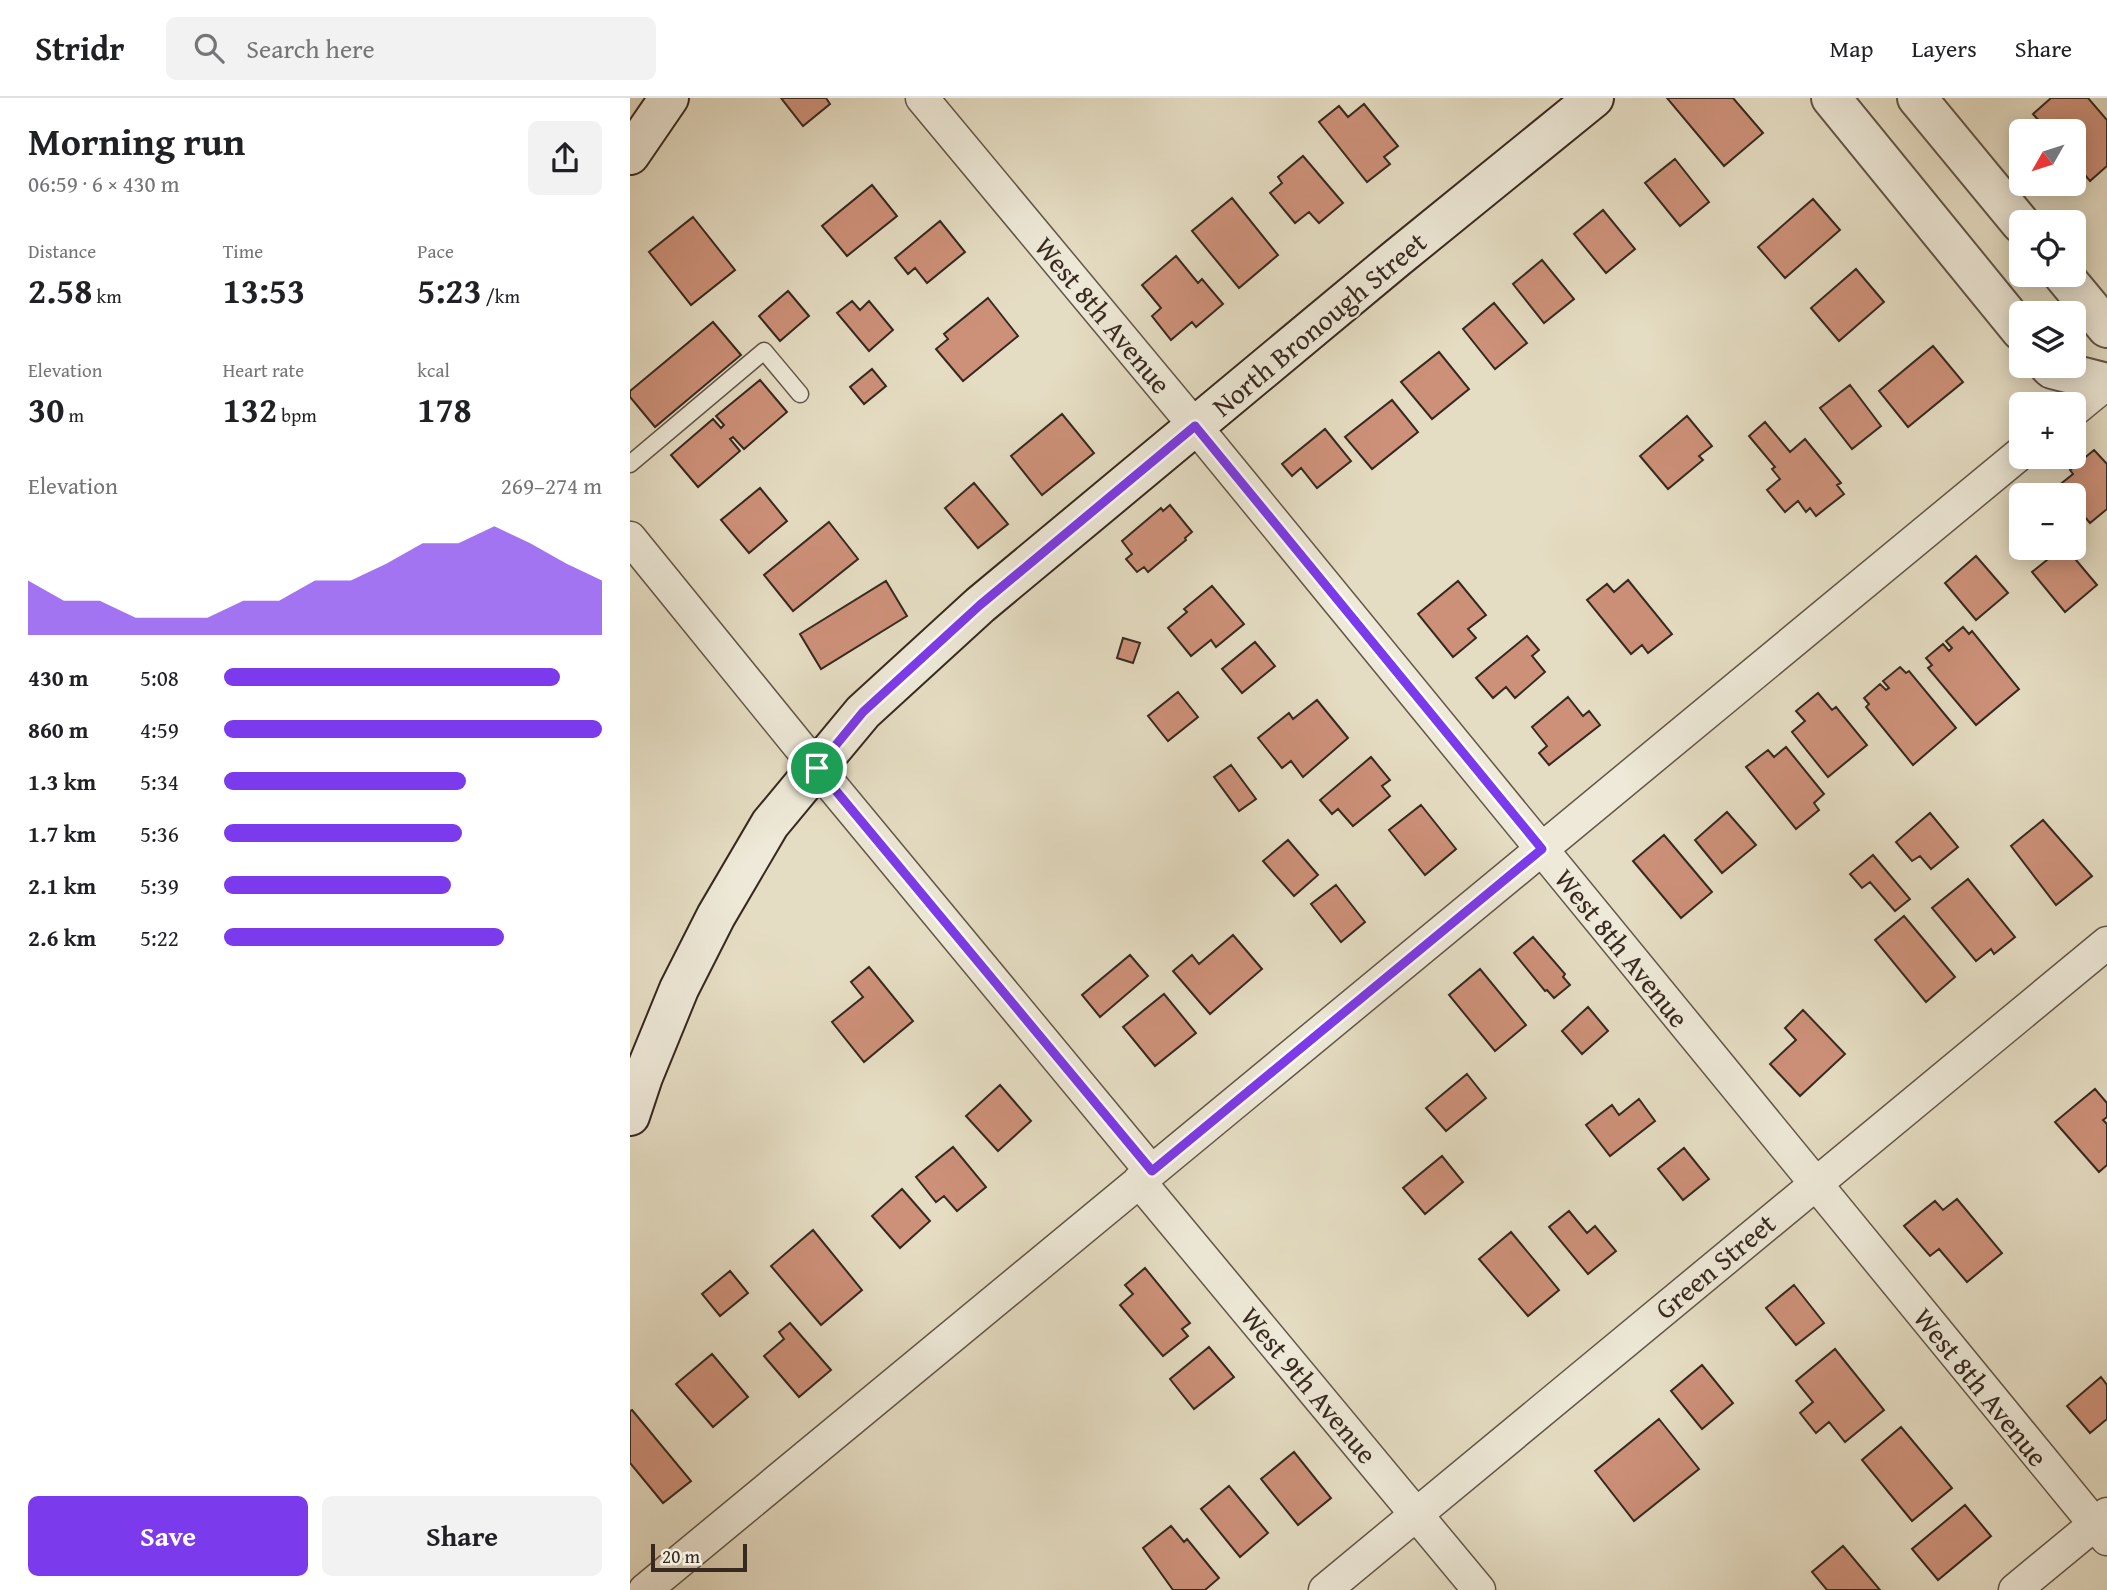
<!DOCTYPE html>
<html lang="en">
<head>
<meta charset="utf-8">
<style>
	:root { --surface:#fff; --page:#f2f2f2; --text:#202124; --muted:#757577; --line:#e0e0e0; --accent:#7c3aed }
	body { margin:0; font-family:"Gentium Book Plus",serif; background:var(--page); color:var(--text); height:100vh; display:flex; flex-direction:column; font-size:26px; white-space:nowrap }
	* { box-sizing:border-box; margin:0 }
	p { font-size:23px; color:var(--muted) }
	.icon { flex:none; width:38px; height:38px; fill:none; stroke:currentColor; stroke-width:2; stroke-linecap:round; stroke-linejoin:round }
	.map { position:relative; flex:1; overflow:hidden }
	.panel { display:flex; flex-direction:column; background:var(--surface); width:630px }
	.panel>* { flex:none }
	.needle { width:46px; rotate:231deg }
	.fabs { position:absolute; left:1379px; top:21px; display:grid; gap:14px }
	.fabs a { display:grid; place-items:center; width:77px; height:77px; border-radius:10px; background:var(--surface); box-shadow:0 4px 18px #0003; font-size:35px }
	.scale { position:absolute; left:21px; bottom:18px; width:96px; box-sizing:border-box; padding-left:7px; border:4px solid #37291f; border-top:0; font-size:19px; line-height:24px; white-space:nowrap; color:#37291f; -webkit-text-stroke:5px #eee9d8; paint-order:stroke }
	.pin { position:absolute; display:grid; place-items:center; width:60px; height:60px; color:#fff; margin:-30px; border:4px solid #fff; border-radius:50%; box-shadow:0 2px 7px #0007 }
	.round { display:grid; place-items:center; flex:none; width:74px; height:74px; border-radius:10px; background:var(--page) }
	.headline { display:flex; align-items:center; justify-content:space-between; height:119px; padding:0 28px }
	h1 { font-size:38px; font-weight:800; line-height:52px }
	.metrics { display:grid; grid-template-columns:repeat(3,1fr); gap:10px; height:119px; padding:7px 28px }
	.metrics div { display:grid; align-content:center }
	.metrics b { font-size:35px; font-weight:800 }
	.metrics small { font-size:19px; font-weight:400 }
	.metrics p { font-size:19px }
	.chart { height:196px; padding:14px 28px }
	.chart p { display:flex; justify-content:space-between }
	.chart svg { width:100%; height:126px; margin-top:7px; fill:var(--accent); opacity:.7 }
	.button { display:flex; gap:14px; margin-top:auto; padding:14px 28px }
	.button a { flex:1; height:80px; border-radius:10px; background:var(--accent); color:#fff; font-size:28px; font-weight:800; line-height:80px; text-align:center }
	.button a+a { background:var(--page); color:var(--text) }
	ul { padding:0 28px; list-style:none; font-size:23px }
	li { display:grid; grid-template-columns:112px 84px 1fr; align-items:center; height:52px }
	li i { height:18px; border-radius:9px; background:var(--accent) }
	header { display:flex; align-items:center; gap:42px; box-sizing:border-box; height:98px; padding:0 35px; background:var(--surface); border-bottom:2px solid var(--line) }
	header strong { font-size:33px }
	nav { display:flex; gap:38px; margin-inline-start:auto; font-size:24px }
	.search { width:490px; height:63px; background:var(--page); display:flex; align-items:center; gap:18px; box-sizing:border-box; padding:0 24px; border-radius:10px; color:var(--muted); font-size:26px }
	main { display:flex; flex:1; min-height:0 }
	.map>svg:first-child { display:block }
</style>
</head>
<body>
<header>
<strong>Stridr</strong>
<div class="search"><svg class="icon" aria-label="search" viewBox="0 0 24 24"><circle cx="10" cy="10" r="6"/><path d="M15 15l6 6"/></svg>Search here</div>
<nav><a>Map</a><a>Layers</a><a>Share</a></nav>
</header>
<main>
<section class="panel">
<div class="headline"><div><h1>Morning run</h1><p>06:59 · 6 × 430 m</p></div><a class="round"><svg class="icon" aria-label="share" viewBox="0 0 24 24"><path d="M12 15V3M7 8l5-5 5 5M5 13v7h14v-7"/></svg></a></div>
<div class="metrics">
<div><p>Distance</p><b>2.58<small> km</small></b></div>
<div><p>Time</p><b>13:53</b></div>
<div><p>Pace</p><b>5:23<small> /km</small></b></div>
</div>
<div class="metrics">
<div><p>Elevation</p><b>30<small> m</small></b></div>
<div><p>Heart rate</p><b>132<small> bpm</small></b></div>
<div><p>kcal</p><b>178</b></div>
</div>
<div class="chart"><p><span>Elevation</span>269–274 m</p>
<svg viewBox="0 0 160 44" preserveAspectRatio="none"><path d="M0 44V25L10 32L20 32L30 38L40 38L50 38L60 32L70 32L80 25L90 25L100 19L110 12L120 12L130 6L140 12L150 19L160 25V44z"/></svg>
</div>
<ul>
<li><b>430 m</b>5:08<i style="width:89%"></i></li>
<li><b>860 m</b>4:59<i style="width:100%"></i></li>
<li><b>1.3 km</b>5:34<i style="width:64%"></i></li>
<li><b>1.7 km</b>5:36<i style="width:63%"></i></li>
<li><b>2.1 km</b>5:39<i style="width:60%"></i></li>
<li><b>2.6 km</b>5:22<i style="width:74%"></i></li>
</ul>
<div class="button"><a>Save</a><a>Share</a></div>
</section>
<div class="map">
<svg width="1477" height="1492" viewBox="0 0 1477 1492">
	<rect width="100%" height="100%" fill="#e5ddc3"/>
	<filter id="stains"><feTurbulence type="fractalNoise" baseFrequency=".00286" numOctaves="4"/><feColorMatrix values="0 0 0 0 .2 0 0 0 0 .09 0 0 0 0 .02 0 0 0 .5 -.17"/></filter>
	<radialGradient id="worn" r=".72"><stop offset=".6" stop-color="#630" stop-opacity="0"/><stop offset="1" stop-color="#630" stop-opacity=".3"/></radialGradient>
	<path fill="#cd9179" stroke="#37291f" stroke-width="2" d="M 151,0 L 196,0 L 200,6 L 173,28 Z
		M 1037,0 L 1103,0 L 1133,35 L 1094,68 Z
		M 1421,0 L 1458,0 L 1477,22 L 1477,68 L 1460,83 L 1444,64 L 1444,33 L 1418,33 L 1403,16 Z
		M 734,6 L 768,48 L 754,59 L 760,66 L 737,84 L 689,24 L 709,8 L 718,19 Z
		M 673,58 L 713,105 L 689,125 L 679,114 L 665,125 L 640,95 L 652,85 L 648,79 Z
		M 1045,61 L 1079,104 L 1050,128 L 1015,85 Z
		M 242,87 L 267,118 L 217,158 L 192,128 Z
		M 602,100 L 648,157 L 609,190 L 562,133 Z
		M 1183,101 L 1210,132 L 1155,180 L 1128,149 Z
		M 973,112 L 1005,151 L 976,175 L 944,136 Z
		M 63,119 L 105,172 L 61,207 L 19,154 Z
		M 310,123 L 335,154 L 297,185 L 285,170 L 278,176 L 265,160 Z
		M 546,158 L 568,185 L 572,181 L 593,206 L 566,229 L 562,224 L 541,242 L 522,218 L 531,210 L 512,187 Z
		M 912,162 L 944,201 L 914,225 L 883,186 Z
		M 1226,171 L 1254,204 L 1209,243 L 1181,210 Z
		M 158,193 L 179,218 L 150,243 L 129,218 Z
		M 358,200 L 388,238 L 333,283 L 306,251 L 318,241 L 314,236 Z
		M 222,203 L 230,212 L 239,203 L 263,232 L 239,253 L 207,215 Z
		M 864,205 L 897,245 L 865,271 L 833,231 Z
		M 83,224 L 111,257 L 25,329 L 0,299 L 0,293 Z
		M 1303,248 L 1333,284 L 1278,329 L 1249,293 Z
		M 809,254 L 839,291 L 802,321 L 771,284 Z
		M 242,271 L 256,288 L 234,306 L 220,289 Z
		M 130,282 L 157,314 L 114,351 L 103,339 L 100,341 L 110,353 L 68,389 L 41,357 L 83,321 L 91,330 L 94,327 L 86,318 Z
		M 1220,287 L 1251,328 L 1222,351 L 1190,310 Z
		M 762,302 L 788,334 L 742,371 L 715,339 Z
		M 432,316 L 464,355 L 412,397 L 381,358 Z
		M 1057,318 L 1082,348 L 1069,358 L 1073,362 L 1038,391 L 1010,358 Z
		M 1135,324 L 1160,354 L 1175,341 L 1211,385 L 1207,387 L 1214,396 L 1186,418 L 1180,410 L 1176,414 L 1168,403 L 1155,414 L 1137,392 L 1150,381 L 1142,371 L 1145,369 L 1119,338 Z
		M 695,331 L 721,363 L 687,390 L 671,370 L 662,378 L 652,366 Z
		M 1464,352 L 1477,366 L 1477,411 L 1460,425 L 1444,406 L 1444,397 L 1436,397 L 1428,388 L 1443,376 L 1440,372 Z
		M 344,385 L 378,426 L 348,450 L 315,410 Z
		M 130,390 L 157,423 L 119,455 L 91,422 Z
		M 540,407 L 562,434 L 555,440 L 556,442 L 518,474 L 514,469 L 507,474 L 496,461 L 502,456 L 492,443 L 531,410 L 533,413 Z
		M 199,424 L 228,461 L 163,513 L 134,477 Z
		M 1432,450 L 1436,450 L 1467,487 L 1435,514 L 1402,474 Z
		M 1346,458 L 1378,495 L 1346,522 L 1315,485 Z
		M 998,482 L 1042,536 L 1018,555 L 1012,547 L 1001,556 L 957,502 L 977,486 L 984,494 Z
		M 256,483 L 277,518 L 191,571 L 170,536 Z
		M 828,483 L 856,517 L 838,531 L 846,540 L 823,559 L 788,516 Z
		M 582,488 L 614,526 L 586,549 L 581,542 L 561,558 L 538,530 L 557,514 L 554,511 Z
		M 1333,529 L 1339,536 L 1342,533 L 1389,591 L 1346,627 L 1298,570 L 1302,567 L 1296,560 L 1313,546 L 1319,553 L 1322,550 L 1316,543 Z
		M 897,538 L 909,552 L 902,558 L 915,574 L 885,600 L 876,589 L 863,600 L 846,580 Z
		M 493,540 L 510,545 L 503,565 L 487,560 Z
		M 625,544 L 645,568 L 612,595 L 592,571 Z
		M 1270,569 L 1276,575 L 1279,573 L 1326,630 L 1283,667 L 1236,609 L 1239,606 L 1234,600 L 1250,586 L 1256,592 L 1259,590 L 1253,583 Z
		M 548,594 L 568,619 L 538,643 L 518,618 Z
		M 1188,595 L 1202,612 L 1206,609 L 1237,647 L 1198,679 L 1162,634 L 1175,623 L 1166,613 Z
		M 938,599 L 953,618 L 959,613 L 970,627 L 919,667 L 909,655 L 917,648 L 902,629 Z
		M 687,602 L 718,640 L 673,679 L 661,663 L 652,670 L 628,640 L 659,615 L 663,621 Z
		M 1156,649 L 1194,696 L 1184,705 L 1189,712 L 1166,731 L 1116,669 L 1138,652 L 1144,659 Z
		M 741,659 L 760,682 L 752,688 L 760,698 L 723,728 L 708,711 L 702,716 L 690,702 Z
		M 601,667 L 626,701 L 609,713 L 584,679 Z
		M 791,707 L 826,751 L 795,777 L 759,732 Z
		M 1097,714 L 1126,747 L 1092,775 L 1065,742 Z
		M 1300,715 L 1328,749 L 1301,771 L 1290,758 L 1282,763 L 1266,744 Z
		M 1413,722 L 1462,778 L 1426,807 L 1381,748 Z
		M 1034,737 L 1082,794 L 1051,820 L 1003,763 Z
		M 658,742 L 688,777 L 664,798 L 633,763 Z
		M 1243,757 L 1280,801 L 1265,813 L 1240,784 L 1232,790 L 1220,776 Z
		M 1338,781 L 1385,839 L 1364,856 L 1361,851 L 1346,863 L 1302,810 Z
		M 706,787 L 735,824 L 711,844 L 681,806 Z
		M 1274,818 L 1325,879 L 1296,904 L 1245,842 Z
		M 603,837 L 632,871 L 580,916 L 543,873 L 562,857 L 569,866 Z
		M 903,839 L 935,876 L 933,879 L 940,887 L 924,900 L 917,892 L 915,893 L 884,855 Z
		M 500,857 L 518,878 L 470,919 L 452,897 Z
		M 239,869 L 283,923 L 234,964 L 202,924 L 233,899 L 221,884 Z
		M 850,871 L 896,927 L 865,953 L 819,897 Z
		M 534,896 L 566,935 L 525,968 L 493,929 Z
		M 958,909 L 978,933 L 952,956 L 932,933 Z
		M 1173,912 L 1215,956 L 1170,998 L 1140,966 L 1166,942 L 1155,930 Z
		M 837,976 L 856,1000 L 816,1033 L 796,1010 Z
		M 370,987 L 401,1023 L 368,1053 L 336,1018 Z
		M 1465,991 L 1477,1005 L 1477,1019 L 1473,1022 L 1477,1026 L 1477,1067 L 1469,1074 L 1425,1024 Z
		M 1009,1001 L 1025,1023 L 980,1058 L 956,1027 L 982,1007 L 989,1017 Z
		M 323,1049 L 356,1089 L 327,1113 L 314,1098 L 306,1104 L 286,1079 Z
		M 1054,1050 L 1079,1081 L 1053,1102 L 1028,1071 Z
		M 812,1058 L 833,1084 L 795,1116 L 773,1090 Z
		M 272,1091 L 300,1123 L 270,1150 L 242,1118 Z
		M 1327,1101 L 1372,1155 L 1337,1184 L 1309,1151 L 1300,1158 L 1274,1128 L 1305,1103 L 1313,1112 Z
		M 939,1113 L 957,1135 L 965,1128 L 986,1153 L 958,1176 L 919,1129 Z
		M 183,1132 L 232,1192 L 191,1227 L 141,1168 Z
		M 881,1134 L 929,1192 L 898,1218 L 849,1161 Z
		M 515,1170 L 560,1225 L 552,1231 L 558,1238 L 533,1258 L 490,1207 L 503,1196 L 495,1187 Z
		M 100,1173 L 118,1195 L 90,1218 L 72,1196 Z
		M 1164,1187 L 1194,1225 L 1166,1247 L 1136,1210 Z
		M 160,1225 L 201,1272 L 169,1299 L 134,1258 L 154,1241 L 149,1234 Z
		M 579,1249 L 604,1279 L 564,1311 L 540,1281 Z
		M 1205,1251 L 1254,1312 L 1215,1344 L 1199,1324 L 1186,1335 L 1170,1315 L 1183,1304 L 1166,1283 Z
		M 82,1256 L 118,1299 L 83,1329 L 46,1286 Z
		M 1072,1267 L 1103,1305 L 1072,1331 L 1041,1293 Z
		M 1471,1279 L 1477,1287 L 1477,1321 L 1460,1335 L 1437,1308 Z
		M 2,1312 L 61,1383 L 33,1405 L 0,1365 L 0,1313 Z
		M 1029,1321 L 1069,1371 L 1004,1423 L 965,1373 Z
		M 1271,1329 L 1322,1390 L 1282,1423 L 1232,1362 Z
		M 664,1354 L 701,1400 L 668,1427 L 631,1381 Z
		M 599,1388 L 638,1435 L 610,1459 L 571,1411 Z
		M 1335,1407 L 1361,1438 L 1308,1482 L 1282,1451 Z
		M 541,1428 L 554,1444 L 557,1441 L 589,1480 L 575,1492 L 543,1492 L 513,1450 Z
		M 1213,1448 L 1250,1492 L 1197,1492 L 1182,1474 Z"/>
	<g fill="none" stroke-linecap="round" stroke-linejoin="round">
		<g stroke="#625648" stroke-width="19">
			<path id="service" d="M 0,366 L 134,253 L 170,296"/>
		</g>
		<g stroke="#625648" stroke-width="35">
			<path id="minor" d="M 292,0 L 565,328 L 1477,1441
				M 1444,312 L 1477,285
				M 0,440 L 187,670 L 521,1073
				M 509,1083 L 849,1492
				M 15,1492 L 1391,355
				M 695,1492 L 1477,845
				M 1385,1492 L 1477,1416"/>
		</g>
		<g stroke="#625648" stroke-width="42">
			<path id="tertiary" d="M 1201,0 L 1391,233
				M 1287,0 L 1391,126
				M 1433,177 L 1477,230
				M 1419,268 L 1422,271 L 1477,285"/>
		</g>
		<g stroke="#37291f" stroke-width="42">
			<path id="secondary" d="M 0,57 L 39,0
				M 0,1018 L 13,979 L 49,891 L 86,818 L 140,726 L 233,614 L 350,507 L 767,160 L 964,0"/>
		</g>
		<use href="#service" stroke="#eee9d8" stroke-width="16"/>
		<use href="#minor" stroke="#eee9d8" stroke-width="32"/>
		<use href="#tertiary" stroke="#eee9d8" stroke-width="38"/>
		<use href="#secondary" stroke="#eee9d8" stroke-width="38"/>
	</g>
	<g fill="none" stroke-linecap="round" stroke-linejoin="round">
		<g stroke="#fff" stroke-width="14">
			<path id="route" d="M 565,328 L 912,751 L 522,1073 L 187,670 L 233,614 L 350,507 Z"/>
		</g>
		<use href="#route" stroke="#7c3aed" stroke-width="9"/>
	</g>
	<g text-anchor="middle" stroke-width="5" stroke-linejoin="round" paint-order="stroke">
		<g font-size="28" fill="#37291f" stroke="#eee9d8">
			<text transform="translate(473 217) rotate(50)" y="10">West 8th Avenue</text>
			<text transform="translate(689 226) rotate(-40)" y="10">North Bronough Street</text>
			<text transform="translate(992 850) rotate(51)" y="10">West 8th Avenue</text>
			<text transform="translate(1085 1168) rotate(-40)" y="10">Green Street</text>
			<text transform="translate(679 1287) rotate(50)" y="10">West 9th Avenue</text>
			<text transform="translate(1351 1289) rotate(51)" y="10">West 8th Avenue</text>
		</g>
	</g>
	<rect width="100%" height="100%" filter="url(#stains)"/>
	<rect width="100%" height="100%" fill="url(#worn)"/>
</svg>
<div class="fabs">
<a><svg class="needle" viewBox="-14 -14 28 28"><path d="M0-13l5 13h-10z" fill="#e53935"/><path d="M0 13l5-13h-10z" fill="#757577"/></svg></a>
<a><svg class="icon" aria-label="locate" viewBox="0 0 24 24"><circle cx="12" cy="12" r="6"/><path d="M12 2v4M12 18v4M2 12h4M18 12h4"/></svg></a>
<a><svg class="icon" aria-label="layers" viewBox="0 0 24 24"><path d="M12 4l9 5-9 5-9-5zM3 14l9 5 9-5"/></svg></a>
<a>+</a>
<a>−</a>
</div>
<div class="scale">20 m</div>
<div class="pin" style="left:187px;top:670px;background:#1e9e55"><svg class="icon" aria-label="arrive" viewBox="0 0 24 24"><path d="M6 21V4h12l-3 4 3 4H6"/></svg></div>
</div>
</main>
</body>
</html>
